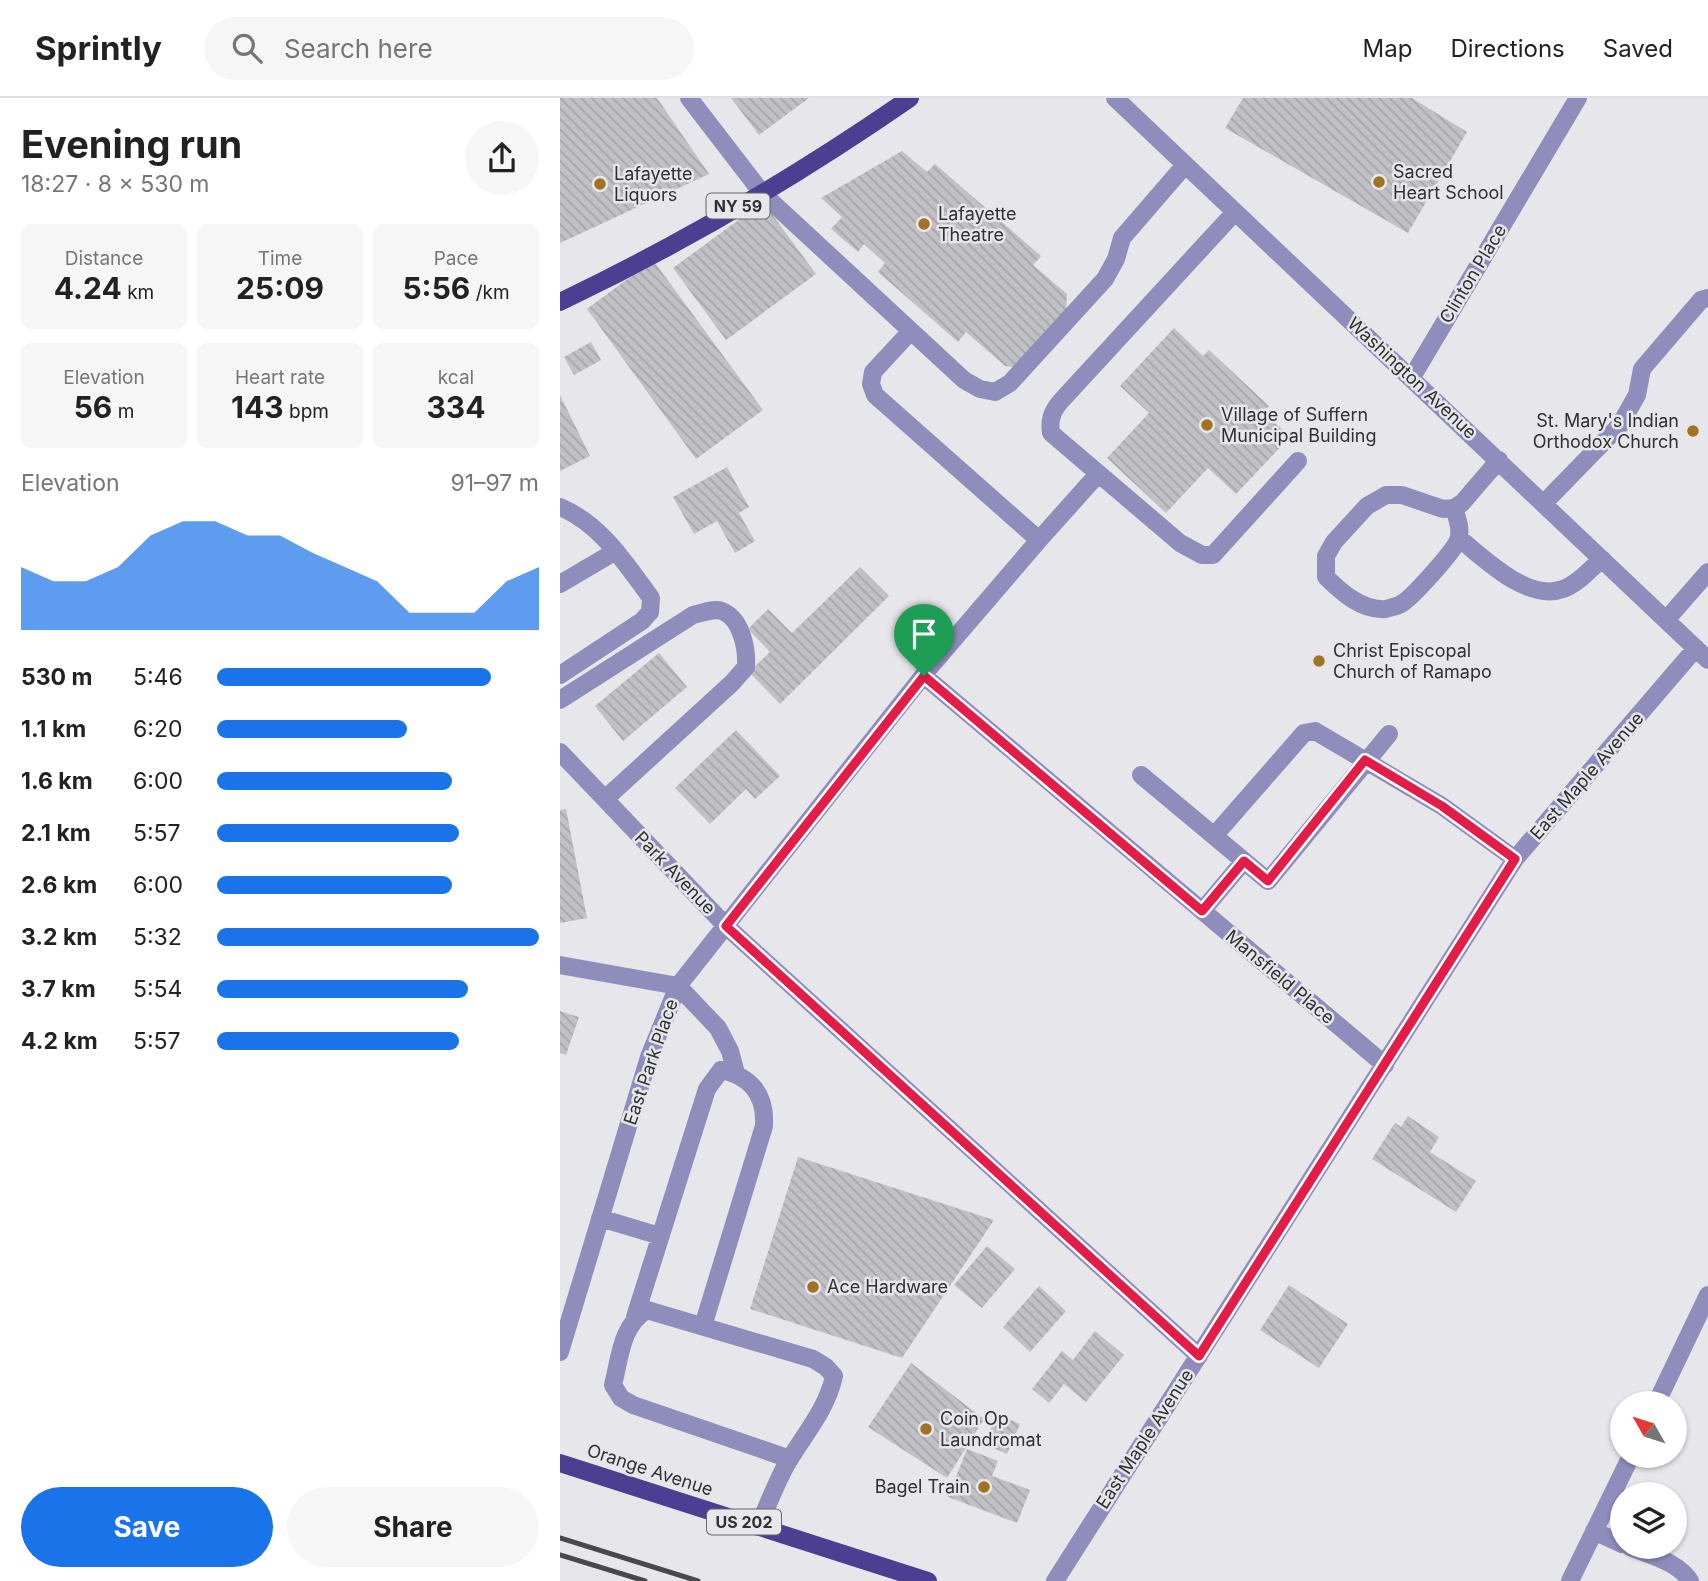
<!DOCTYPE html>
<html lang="en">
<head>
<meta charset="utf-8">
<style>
	:root { --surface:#fff; --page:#f6f6f6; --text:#222; --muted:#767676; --line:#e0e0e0; --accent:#1a73e8 }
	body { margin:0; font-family:Inter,sans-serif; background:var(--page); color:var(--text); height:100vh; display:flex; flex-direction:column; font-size:26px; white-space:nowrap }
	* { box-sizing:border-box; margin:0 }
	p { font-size:23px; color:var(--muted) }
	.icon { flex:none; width:38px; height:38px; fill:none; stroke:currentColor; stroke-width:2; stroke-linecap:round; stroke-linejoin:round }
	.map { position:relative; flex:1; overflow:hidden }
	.side { display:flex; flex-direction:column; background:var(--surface); width:560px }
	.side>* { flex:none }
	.needle { width:46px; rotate:309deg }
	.fabs { position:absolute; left:1050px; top:1293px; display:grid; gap:14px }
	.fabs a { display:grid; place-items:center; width:77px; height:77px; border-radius:50%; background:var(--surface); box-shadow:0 2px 5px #0004; font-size:35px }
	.pin { position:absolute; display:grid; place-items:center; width:60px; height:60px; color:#fff; margin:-72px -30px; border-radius:50% 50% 50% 0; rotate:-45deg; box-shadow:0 0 7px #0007 }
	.pin .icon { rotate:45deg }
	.round { display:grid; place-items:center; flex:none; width:74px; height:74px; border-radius:37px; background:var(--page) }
	.head { display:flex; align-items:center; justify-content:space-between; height:119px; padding:0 21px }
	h1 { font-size:38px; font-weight:700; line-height:52px }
	.stats { display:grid; grid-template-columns:repeat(3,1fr); gap:10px; height:119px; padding:7px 21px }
	.stats div { display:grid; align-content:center; border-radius:10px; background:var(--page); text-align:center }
	.stats b { font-size:30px; font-weight:700 }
	.stats small { font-size:19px; font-weight:400 }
	.stats p { font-size:19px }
	.chart { height:196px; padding:14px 21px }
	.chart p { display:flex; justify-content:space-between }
	.chart svg { width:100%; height:126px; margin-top:7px; fill:var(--accent); opacity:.7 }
	.cta { display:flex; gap:14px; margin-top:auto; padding:14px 21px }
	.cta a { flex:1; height:80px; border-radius:42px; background:var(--accent); color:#fff; font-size:28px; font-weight:700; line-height:80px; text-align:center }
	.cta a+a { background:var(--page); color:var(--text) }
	ul { padding:0 21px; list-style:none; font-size:23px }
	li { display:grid; grid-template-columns:112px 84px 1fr; align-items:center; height:52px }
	li i { height:18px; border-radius:9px; background:var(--accent) }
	header { display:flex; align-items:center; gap:42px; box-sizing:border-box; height:98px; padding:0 35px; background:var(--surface); border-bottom:2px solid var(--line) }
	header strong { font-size:33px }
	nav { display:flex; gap:38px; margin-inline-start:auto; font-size:24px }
	.search { width:490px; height:63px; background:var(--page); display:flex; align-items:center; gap:18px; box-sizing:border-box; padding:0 24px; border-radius:38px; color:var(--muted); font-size:26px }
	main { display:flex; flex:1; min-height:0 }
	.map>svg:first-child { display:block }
</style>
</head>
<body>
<header>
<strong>Sprintly</strong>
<div class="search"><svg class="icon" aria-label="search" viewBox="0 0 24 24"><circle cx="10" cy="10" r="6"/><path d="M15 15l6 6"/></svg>Search here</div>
<nav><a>Map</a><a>Directions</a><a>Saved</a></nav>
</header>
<main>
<section class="side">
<div class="head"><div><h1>Evening run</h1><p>18:27 · 8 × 530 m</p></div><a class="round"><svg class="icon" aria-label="share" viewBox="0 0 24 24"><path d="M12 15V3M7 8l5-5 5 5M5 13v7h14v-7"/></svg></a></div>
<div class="stats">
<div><p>Distance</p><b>4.24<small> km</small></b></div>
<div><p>Time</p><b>25:09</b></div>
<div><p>Pace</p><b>5:56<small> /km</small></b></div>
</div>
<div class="stats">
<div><p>Elevation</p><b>56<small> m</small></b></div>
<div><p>Heart rate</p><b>143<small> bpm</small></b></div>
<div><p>kcal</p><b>334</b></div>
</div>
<div class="chart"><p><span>Elevation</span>91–97 m</p>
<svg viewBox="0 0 160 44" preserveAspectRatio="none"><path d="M0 44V22L10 27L20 27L30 22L40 11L50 6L60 6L70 11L80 11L90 17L100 22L110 27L120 38L130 38L140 38L150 27L160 22V44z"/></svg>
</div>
<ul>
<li><b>530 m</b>5:46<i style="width:85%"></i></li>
<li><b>1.1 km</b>6:20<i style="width:59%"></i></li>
<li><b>1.6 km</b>6:00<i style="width:73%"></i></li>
<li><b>2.1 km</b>5:57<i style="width:75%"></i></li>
<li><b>2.6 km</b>6:00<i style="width:73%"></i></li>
<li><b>3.2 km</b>5:32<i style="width:100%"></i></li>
<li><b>3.7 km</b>5:54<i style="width:78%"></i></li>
<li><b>4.2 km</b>5:57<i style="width:75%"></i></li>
</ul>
<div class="cta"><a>Save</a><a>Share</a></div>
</section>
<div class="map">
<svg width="1148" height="1483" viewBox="0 0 1148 1483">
	<defs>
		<pattern id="building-back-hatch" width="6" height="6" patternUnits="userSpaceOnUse" patternTransform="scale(1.75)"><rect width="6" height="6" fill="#c1c1c5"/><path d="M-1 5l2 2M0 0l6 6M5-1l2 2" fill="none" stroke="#a6a6aa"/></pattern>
	</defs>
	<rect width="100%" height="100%" fill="#e6e6eb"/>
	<path fill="url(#building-back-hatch)" d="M 0,0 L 97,0 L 149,76 L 0,145 Z
		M 171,0 L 249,0 L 199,37 Z
		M 683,0 L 852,0 L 907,34 L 848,135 L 665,30 Z
		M 342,53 L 367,74 L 375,66 L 481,158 L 473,167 L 507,196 L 506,217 L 461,270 L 445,268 L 406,234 L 398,244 L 318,174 L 325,165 L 304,146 L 298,154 L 271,131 L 282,119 L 261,100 Z
		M 203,104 L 256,176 L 166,242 L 113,170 Z
		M 93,162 L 203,312 L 136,361 L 27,211 Z
		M 614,230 L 643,258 L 649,252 L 709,308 L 703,314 L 730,339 L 676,396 L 648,370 L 606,415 L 547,360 L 589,315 L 560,288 Z
		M 31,244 L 41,262 L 14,277 L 4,259 Z
		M 0,297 L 30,358 L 0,373 Z
		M 167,369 L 189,409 L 179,415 L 195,443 L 175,455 L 157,423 L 134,436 L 113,399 Z
		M 300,469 L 329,498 L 220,606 L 189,574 L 210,554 L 188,531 L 208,511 L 232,535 Z
		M 99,555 L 127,589 L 63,643 L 35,608 Z
		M 176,632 L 220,678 L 195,701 L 186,691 L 150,726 L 115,690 Z
		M 6,711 L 27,820 L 0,825 L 0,712 Z
		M 0,913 L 19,919 L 6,957 L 0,955 Z
		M 848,1018 L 879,1039 L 870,1054 L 916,1083 L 896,1114 L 812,1061 L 835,1025 L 841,1029 Z
		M 238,1059 L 434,1122 L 342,1260 L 190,1211 Z
		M 427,1148 L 455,1171 L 422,1210 L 394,1187 Z
		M 729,1187 L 788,1226 L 759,1270 L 700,1232 Z
		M 479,1188 L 506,1213 L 470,1254 L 443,1229 Z
		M 535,1233 L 564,1257 L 526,1304 L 504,1286 L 489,1305 L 472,1291 L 502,1253 L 513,1262 Z
		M 351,1265 L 424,1321 L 387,1380 L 308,1329 Z
		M 437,1316 L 460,1326 L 447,1356 L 424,1346 Z
		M 407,1351 L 438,1363 L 432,1378 L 470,1392 L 457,1425 L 388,1399 Z"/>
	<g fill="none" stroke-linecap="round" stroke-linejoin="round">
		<path stroke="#8f8dbc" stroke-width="18" d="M 129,0 L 202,95 L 404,282 L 420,291 L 435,294 L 450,285 L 545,181 L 556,161 L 562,140 L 625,67
			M 555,0 L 1148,562
			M 675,114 L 500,304 C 492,314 489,322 491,335 L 620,445 L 642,457 L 653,457 L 738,363
			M 351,233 L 313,274 L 311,286 L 315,297 L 479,442
			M 852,279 L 1018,0
			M 984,405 L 1060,327 L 1077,297 L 1082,271 L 1141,202 L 1148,200
			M 0,409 C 41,426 66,466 91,500 L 90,514 L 82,523 L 0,577
			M 894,410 C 897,420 902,432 898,442 C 894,453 852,500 841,506 C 838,508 829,510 826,511 C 802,513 781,494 766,479 L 766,458 L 774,444 L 807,408 L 826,397 L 842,397 L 883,411 L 894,410 L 902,405 L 939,362
			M 899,440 C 924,461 968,504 1003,491 C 1018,486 1030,471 1042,461
			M 0,486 L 56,453
			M 1106,522 L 1148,474
			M 364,578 L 825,967
			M 0,602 L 133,517 C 142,515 153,510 162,513 C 182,521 187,551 186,569 L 172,585 L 45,701
			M 0,654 L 166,828 L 639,1258
			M 581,677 L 708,783 L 829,636
			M 654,738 L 744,635 L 755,633 L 882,708 L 955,761
			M 642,813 L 684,763
			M 0,867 L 118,888 L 158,930 L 170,953 L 176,975
			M 40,1120 L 100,1138
			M 75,1219 L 147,991 L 161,972 C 191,978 206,997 204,1028 L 143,1228
			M 0,1254 L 89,959 L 118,888 L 370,569 L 479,442 L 538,376
			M 1096,1306 L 1148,1197
			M 198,1429 C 207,1409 215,1388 225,1369 C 242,1339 267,1312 274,1278 L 266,1269 L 253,1261 L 87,1212 C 61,1227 60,1260 53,1287 L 61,1300 L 73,1307 L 230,1361
			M 1034,1433 L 1062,1446
			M 1070,1449 C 1089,1457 1119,1464 1130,1483
			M 495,1483 L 955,761 L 1136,550
			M 1010,1483 L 1071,1358"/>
		<path stroke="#4c3f92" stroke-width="18" d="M 0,204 C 121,146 239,77 350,0
			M 0,1365 L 368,1483"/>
		<path stroke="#49494b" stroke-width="5" d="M 0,1440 L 138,1483
			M 0,1457 L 85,1483"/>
	</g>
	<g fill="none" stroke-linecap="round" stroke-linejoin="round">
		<g stroke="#fff" stroke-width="14">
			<path id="route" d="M 364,578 L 642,813 L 684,763 L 708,783 L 805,662 L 882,708 L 955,761 L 639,1258 L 166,828 Z"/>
		</g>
		<use href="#route" stroke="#e11d48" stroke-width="9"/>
	</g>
	<g fill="#a07224" stroke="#e6e6eb" stroke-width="2.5">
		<circle cx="819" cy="84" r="7"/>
		<circle cx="40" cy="86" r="7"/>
		<circle cx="364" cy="126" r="7"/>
		<circle cx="647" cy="327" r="7"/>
		<circle cx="1133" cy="333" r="7"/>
		<circle cx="759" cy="563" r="7"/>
		<circle cx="253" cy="1189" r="7"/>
		<circle cx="366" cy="1331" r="7"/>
		<circle cx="424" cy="1389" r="7"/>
	</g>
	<g text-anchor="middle" stroke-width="5" stroke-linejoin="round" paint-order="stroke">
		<g fill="#e6e6eb" stroke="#67676a" stroke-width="2">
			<rect x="146.5" y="95.5" width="63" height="25" rx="5"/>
			<rect x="147" y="1411.5" width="74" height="25" rx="5"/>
		</g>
		<g font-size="16" font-weight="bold" fill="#313133">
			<text x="178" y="114">NY 59</text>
			<text x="184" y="1430">US 202</text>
		</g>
		<g font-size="18" fill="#313133" stroke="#e6e6eb" text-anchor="start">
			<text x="833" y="80">Sacred<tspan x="833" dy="21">Heart School</tspan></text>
			<text x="54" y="82">Lafayette<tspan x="54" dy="21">Liquors</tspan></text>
			<text x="378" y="122">Lafayette<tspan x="378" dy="21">Theatre</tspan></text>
			<text x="661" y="323">Village of Suffern<tspan x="661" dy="21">Municipal Building</tspan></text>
			<text x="1119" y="329" text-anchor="end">St. Mary's Indian<tspan x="1119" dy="21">Orthodox Church</tspan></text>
			<text x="773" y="559">Christ Episcopal<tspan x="773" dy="21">Church of Ramapo</tspan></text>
			<text x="267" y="1195">Ace Hardware</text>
			<text x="380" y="1327">Coin Op<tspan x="380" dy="21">Laundromat</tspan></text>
			<text x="410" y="1395" text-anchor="end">Bagel Train</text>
		</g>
		<g font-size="18" fill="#313133" stroke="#e6e6eb">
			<text transform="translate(913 176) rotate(-59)" y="6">Clinton Place</text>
			<text transform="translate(852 280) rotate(43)" y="6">Washington Avenue</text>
			<text transform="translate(1027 678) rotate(-49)" y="6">East Maple Avenue</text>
			<text transform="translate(115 775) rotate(46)" y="6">Park Avenue</text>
			<text transform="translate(720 879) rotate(40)" y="6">Mansfield Place</text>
			<text transform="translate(91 964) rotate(-71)" y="6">East Park Place</text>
			<text transform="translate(585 1341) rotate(-57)" y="6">East Maple Avenue</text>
			<text transform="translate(90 1372) rotate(18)" y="6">Orange Avenue</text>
		</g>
	</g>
</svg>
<div class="fabs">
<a><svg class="needle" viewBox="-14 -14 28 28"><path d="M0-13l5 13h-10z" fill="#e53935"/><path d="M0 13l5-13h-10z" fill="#767676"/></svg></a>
<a><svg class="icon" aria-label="layers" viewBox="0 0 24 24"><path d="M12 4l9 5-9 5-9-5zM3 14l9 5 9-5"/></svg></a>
</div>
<div class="pin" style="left:364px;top:578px;background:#1e9e55"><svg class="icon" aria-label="arrive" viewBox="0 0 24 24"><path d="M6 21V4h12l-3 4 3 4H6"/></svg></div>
</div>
</main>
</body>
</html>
